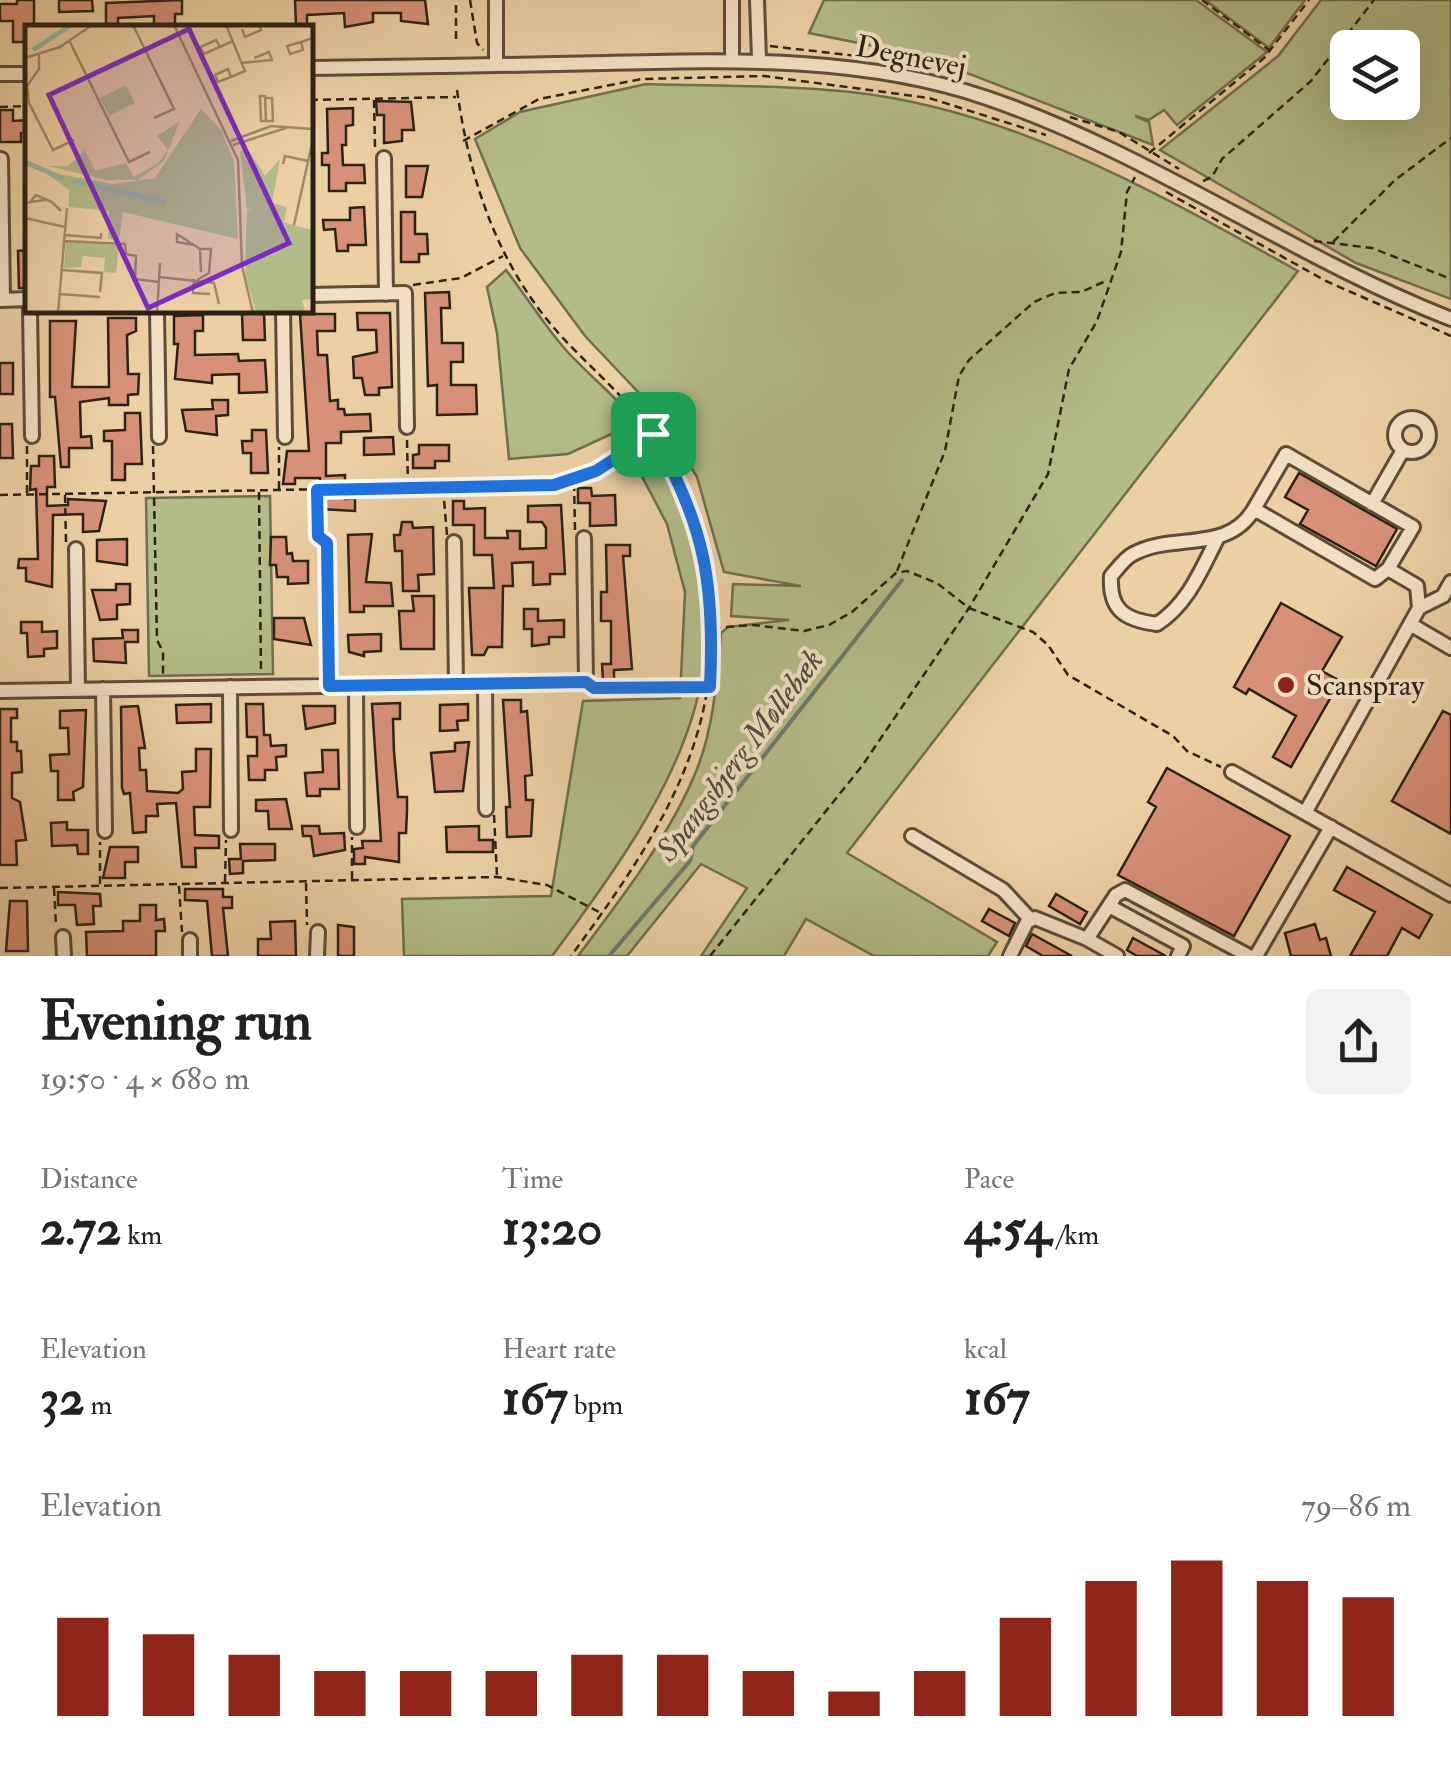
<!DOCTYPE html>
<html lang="en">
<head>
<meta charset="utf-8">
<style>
	:root { --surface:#fff; --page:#f2f2f2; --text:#222; --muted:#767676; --accent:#8f2418 }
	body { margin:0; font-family:"IM FELL Double Pica",serif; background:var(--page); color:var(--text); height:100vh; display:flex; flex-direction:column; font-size:38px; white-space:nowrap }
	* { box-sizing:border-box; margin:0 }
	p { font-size:32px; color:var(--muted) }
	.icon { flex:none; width:55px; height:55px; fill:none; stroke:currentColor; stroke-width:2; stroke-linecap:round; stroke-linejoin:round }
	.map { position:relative; height:956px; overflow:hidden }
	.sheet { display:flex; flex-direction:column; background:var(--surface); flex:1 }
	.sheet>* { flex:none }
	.tools { position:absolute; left:1330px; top:30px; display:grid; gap:20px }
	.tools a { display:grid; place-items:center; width:90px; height:90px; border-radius:15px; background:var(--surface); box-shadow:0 10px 40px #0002; font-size:50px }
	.pin { position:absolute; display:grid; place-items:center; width:85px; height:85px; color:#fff; margin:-42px; border-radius:20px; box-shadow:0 5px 15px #0006 }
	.round { display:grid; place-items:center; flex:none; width:105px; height:105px; border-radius:15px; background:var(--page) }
	.head { display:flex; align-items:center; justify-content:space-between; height:170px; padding:0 40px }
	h1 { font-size:55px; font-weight:700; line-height:75px }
	.metrics { display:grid; grid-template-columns:repeat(3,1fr); gap:15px; height:170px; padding:10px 40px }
	.metrics div { display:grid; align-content:center }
	.metrics b { font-size:50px; font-weight:700 }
	.metrics small { font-size:28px; font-weight:400 }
	.metrics p { font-size:28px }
	.chart { height:280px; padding:20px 40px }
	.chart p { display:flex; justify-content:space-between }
	.chart svg { width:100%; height:180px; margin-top:10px; stroke:var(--accent); stroke-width:6 }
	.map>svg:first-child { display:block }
</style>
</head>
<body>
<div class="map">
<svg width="1451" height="956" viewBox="0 0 1451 956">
	<rect width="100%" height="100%" fill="#ecd0a4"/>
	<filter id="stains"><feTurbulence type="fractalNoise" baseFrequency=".002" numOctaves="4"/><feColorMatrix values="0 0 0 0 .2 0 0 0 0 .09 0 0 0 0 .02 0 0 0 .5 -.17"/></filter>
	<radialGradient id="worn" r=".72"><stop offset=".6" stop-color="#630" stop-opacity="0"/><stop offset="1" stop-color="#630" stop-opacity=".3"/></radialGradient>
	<path fill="#b3bc89" stroke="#706e4f" stroke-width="2.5" fill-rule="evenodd" d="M 824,0 L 1196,0 L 1267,52 L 1177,125 L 1164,110 L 1149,120 L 1135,116 L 1149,122 L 1153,145 L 923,56 L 809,33 Z
		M 1205,0 L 1305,0 L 1269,48 Z
		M 1321,0 L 1451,0 L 1451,299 L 1356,263 L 1160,150 L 1278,56 ZM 1348,48 L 1402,48 L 1402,102 L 1348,102 Z
		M 646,84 C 714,86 783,85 851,92 C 1014,110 1157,193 1298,271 L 847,853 L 997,942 L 988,956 L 874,956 L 806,919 L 784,956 L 701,956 L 747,888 L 701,864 L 627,956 L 578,956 C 621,899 670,836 697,769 C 714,726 717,678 721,633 L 728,627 L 789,620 L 731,616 L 733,584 L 801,586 L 724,572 L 697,477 L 658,413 L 585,336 L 520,248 L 475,139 L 520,112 Z
		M 506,270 C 526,296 544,325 565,349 C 588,375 619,398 639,427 C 776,635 683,781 552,956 L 404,956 L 402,899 L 551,896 L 583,701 L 680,698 L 685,592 L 667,524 L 618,431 L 568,454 L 509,459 L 497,333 L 487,287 Z
		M 270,496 L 273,674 L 149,676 L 146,498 Z"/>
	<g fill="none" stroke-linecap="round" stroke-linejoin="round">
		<path stroke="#6d7b6b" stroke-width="4" d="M 609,956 L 690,861 L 693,846 L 902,580"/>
	</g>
	<path fill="#d89078" stroke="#2c2115" stroke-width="2.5" d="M 17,0 L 34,0 L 34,28 L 28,28 L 27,42 L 13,42 L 13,21 L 0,21 L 0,4 L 17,4 Z
		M 59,0 L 92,0 L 93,11 L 59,12 Z
		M 182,0 L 182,14 L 175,14 L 175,28 L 154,28 L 154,16 L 118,18 L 118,28 L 106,28 L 106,3 Z
		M 295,0 L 425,0 L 428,24 L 401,21 L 401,13 L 373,13 L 373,22 L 345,27 L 344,13 L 307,15 L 307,25 L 296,25 Z
		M 376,101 L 411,102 L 414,130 L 402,130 L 402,141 L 384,143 L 384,115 L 377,115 Z
		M 353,108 L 353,125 L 346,126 L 346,145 L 342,145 L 343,165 L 364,165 L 365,183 L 346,183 L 346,191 L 329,191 L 329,165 L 322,165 L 322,153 L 328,153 L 327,109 Z
		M 0,110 L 13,110 L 13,121 L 28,120 L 28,133 L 21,133 L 21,142 L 0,142 Z
		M 406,166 L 428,166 L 422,197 L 406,197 Z
		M 364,207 L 366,245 L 348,245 L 348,251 L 337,251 L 335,229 L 324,230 L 323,220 L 350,220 L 350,208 Z
		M 401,212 L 415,212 L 415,234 L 427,234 L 428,254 L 419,254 L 419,262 L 401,262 Z
		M 28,250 L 28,288 L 19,288 L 18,251 Z
		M 449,292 L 450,308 L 441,308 L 442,343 L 463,343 L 463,362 L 451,362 L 451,385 L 476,385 L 477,414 L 437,415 L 437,385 L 428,386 L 425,293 Z
		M 264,313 L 265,340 L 243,340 L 242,314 Z
		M 357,313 L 390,313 L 392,387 L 379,388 L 379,395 L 365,395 L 362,378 L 354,378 L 353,357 L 377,352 L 376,330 L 358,330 Z
		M 300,314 L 335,314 L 335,331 L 317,331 L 318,355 L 327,355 L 330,401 L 338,400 L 338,409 L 344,409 L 345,415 L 370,414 L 371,431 L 341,432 L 341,443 L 326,443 L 326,476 L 345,475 L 345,499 L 355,498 L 355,511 L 321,509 L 320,478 L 295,478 L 295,484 L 283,484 L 287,451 L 309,451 Z
		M 203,315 L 203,331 L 195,331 L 195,355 L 238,354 L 239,361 L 265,360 L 267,392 L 239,393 L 239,374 L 212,375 L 212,383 L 175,379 L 178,344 L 174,344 L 174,316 Z
		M 108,318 L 136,318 L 136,331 L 127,335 L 128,374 L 139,374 L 138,394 L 128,395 L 128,405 L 109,405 L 109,398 L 80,402 L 81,437 L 91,436 L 92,448 L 69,448 L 69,467 L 61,467 L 55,397 L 50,397 L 50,321 L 76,321 L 72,387 L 109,387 Z
		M 0,363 L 13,363 L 13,394 L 0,394 Z
		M 212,400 L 228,400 L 228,415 L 216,416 L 217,435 L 186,431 L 182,410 L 213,409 Z
		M 125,413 L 140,413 L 142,464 L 125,464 L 125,480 L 112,480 L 112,441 L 104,441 L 104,431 L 125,430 Z
		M 0,424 L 12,424 L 13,458 L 0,458 Z
		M 252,430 L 266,430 L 268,473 L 251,473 L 251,453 L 243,453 L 242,441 L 252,441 Z
		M 393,437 L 394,454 L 364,455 L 364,438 Z
		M 419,445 L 449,445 L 449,461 L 435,461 L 435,468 L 413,468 L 413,455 L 419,454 Z
		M 39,456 L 54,456 L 55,487 L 47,487 L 47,506 L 68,505 L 68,499 L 106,501 L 99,531 L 83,532 L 83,514 L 53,515 L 52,587 L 26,581 L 26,568 L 18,568 L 19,559 L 38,559 L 36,489 L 30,490 L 31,466 L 39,466 Z
		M 1299,473 L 1397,529 L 1376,566 L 1300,524 L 1308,510 L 1285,497 Z
		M 578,488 L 591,488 L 592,496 L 615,495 L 616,525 L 590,526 L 590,503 L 578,503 Z
		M 453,501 L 464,501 L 464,509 L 485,508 L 485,538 L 508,538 L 507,531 L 520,531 L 520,549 L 546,548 L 546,528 L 542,522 L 528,522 L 528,506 L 561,505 L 565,574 L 550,574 L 550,584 L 533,585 L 533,562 L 512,563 L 513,586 L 503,586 L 502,647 L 488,647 L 484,655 L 472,655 L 469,588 L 494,588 L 492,555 L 474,555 L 474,525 L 453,525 Z
		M 402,522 L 412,522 L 413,528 L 433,527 L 434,574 L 418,575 L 419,591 L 403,591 L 402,551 L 395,551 L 394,535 L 400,535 Z
		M 372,534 L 366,582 L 391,583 L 393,606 L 364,606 L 364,612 L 350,612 L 348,535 Z
		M 271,537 L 286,537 L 287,554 L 292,553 L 293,561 L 308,561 L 308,583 L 288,584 L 288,577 L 277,577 L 276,565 L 270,565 Z
		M 127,539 L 127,565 L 97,561 L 97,540 Z
		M 606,545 L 630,545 L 630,556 L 623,556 L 632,669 L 614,670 L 614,679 L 603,680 L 602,664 L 611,664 L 611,621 L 601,621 L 601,592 L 607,592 Z
		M 116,584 L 130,584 L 130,604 L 117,605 L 117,619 L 100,620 L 92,590 L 116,590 Z
		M 412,596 L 434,596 L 434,649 L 401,649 L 399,611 L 414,611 Z
		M 1281,603 L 1342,637 L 1322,671 L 1340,681 L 1291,767 L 1273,757 L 1296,716 L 1249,689 L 1246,694 L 1234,687 Z
		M 524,609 L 538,609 L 538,621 L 564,620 L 564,637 L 549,637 L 549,644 L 532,646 L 532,629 L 524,629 Z
		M 274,618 L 304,618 L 311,645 L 274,639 Z
		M 21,622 L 42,622 L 42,632 L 57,631 L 57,648 L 44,649 L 44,656 L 28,657 L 27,633 L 21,633 Z
		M 122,630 L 138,630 L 138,642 L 125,642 L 126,663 L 94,661 L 93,639 L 123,638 Z
		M 381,634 L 381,651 L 364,652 L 364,656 L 349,652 L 348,635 Z
		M 503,700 L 521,700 L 521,712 L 527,711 L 532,775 L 525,776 L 526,800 L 533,800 L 531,836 L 507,837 L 506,807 L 510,807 Z
		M 400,703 L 400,719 L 393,719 L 394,752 L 398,797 L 407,797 L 407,811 L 406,833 L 399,833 L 399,862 L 365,857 L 365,864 L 354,864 L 354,849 L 363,848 L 362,841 L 381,841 L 372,704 Z
		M 211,704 L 211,722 L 177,723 L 176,705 Z
		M 246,704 L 263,704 L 264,735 L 270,735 L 271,746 L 286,745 L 286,756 L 276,757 L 277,770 L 265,770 L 265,780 L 249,780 L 248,756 L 257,756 L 257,737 L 247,737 Z
		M 468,704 L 468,720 L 457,721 L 458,730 L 440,731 L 440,705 Z
		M 138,706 L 145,748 L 139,748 L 140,770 L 146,770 L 147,791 L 178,793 L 183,789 L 182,772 L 196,771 L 196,749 L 211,749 L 210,807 L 194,807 L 195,835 L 219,836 L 219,848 L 195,848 L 196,867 L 182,867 L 176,803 L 157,804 L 158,816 L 146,816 L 146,832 L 133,833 L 130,793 L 124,794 L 122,788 L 121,707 Z
		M 303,706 L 335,706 L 335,723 L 306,729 Z
		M 0,709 L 17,709 L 17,718 L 11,718 L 11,742 L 17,742 L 17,751 L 21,751 L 22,772 L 12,773 L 12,798 L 20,802 L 26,840 L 16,841 L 17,865 L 0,865 Z
		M 86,710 L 83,787 L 73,792 L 74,800 L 58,800 L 58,771 L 51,771 L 50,755 L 69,754 L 68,728 L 60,728 L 60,711 Z
		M 1443,711 L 1451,715 L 1451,834 L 1392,801 Z
		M 469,742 L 463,791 L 435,792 L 431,753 L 455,751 L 455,743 Z
		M 322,750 L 338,750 L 339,789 L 320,789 L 320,796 L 307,796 L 305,773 L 323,772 Z
		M 1167,768 L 1290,836 L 1234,936 L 1118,875 L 1156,807 L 1148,802 Z
		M 286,799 L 292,829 L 269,829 L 268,811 L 256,811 L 256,800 Z
		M 67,822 L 67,830 L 88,830 L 88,854 L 78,854 L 77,845 L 52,846 L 51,823 Z
		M 302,826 L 319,826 L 320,834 L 344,833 L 345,850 L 314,856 L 311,836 L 303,836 Z
		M 479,826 L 479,840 L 493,840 L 493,852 L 447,852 L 446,827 Z
		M 240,844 L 275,844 L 275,860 L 243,861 L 243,873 L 230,874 L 229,859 L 241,859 Z
		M 110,847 L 138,847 L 138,862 L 125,862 L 125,878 L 103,878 Z
		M 1347,867 L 1432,915 L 1419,938 L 1402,928 L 1387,956 L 1350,956 L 1375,912 L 1334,890 Z
		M 185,889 L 223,889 L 223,897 L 232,897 L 232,908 L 223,908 L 228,956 L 212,956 L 207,901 L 185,900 Z
		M 58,892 L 100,894 L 101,906 L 93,906 L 94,924 L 77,925 L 75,905 L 58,905 Z
		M 1056,894 L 1087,912 L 1080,924 L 1049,906 Z
		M 10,901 L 27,901 L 28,951 L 6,951 Z
		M 140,905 L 156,905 L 156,920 L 164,919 L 165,931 L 156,931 L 156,956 L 87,956 L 86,932 L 123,931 L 123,921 L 140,921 Z
		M 989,909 L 1015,923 L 1009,936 L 982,921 Z
		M 295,921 L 296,956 L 258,956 L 258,939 L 271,939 L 270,922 Z
		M 1315,924 L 1320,940 L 1326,938 L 1331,956 L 1291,956 L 1285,933 Z
		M 338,925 L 354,927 L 354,956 L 338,956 Z
		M 1032,934 L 1072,956 L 1043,956 L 1026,946 Z
		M 1133,938 L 1166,956 L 1137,956 L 1127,950 Z"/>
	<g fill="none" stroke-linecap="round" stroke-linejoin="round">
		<g stroke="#5c4d39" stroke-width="18">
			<path id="minor" d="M 732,0 L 732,60
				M 757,0 L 759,59
				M 496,65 L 496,0
				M 310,68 C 408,67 507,65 605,63 C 733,60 864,56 987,98 C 1151,154 1291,256 1451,319
				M 0,74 L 28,74
				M 384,158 L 386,294
				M 1,159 L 3,300
				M 310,295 L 405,293 L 407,427
				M 0,300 L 28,299
				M 30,310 L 32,436
				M 157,310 L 159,437
				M 283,310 L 285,437
				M1395 435a17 17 0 1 1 34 0a17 17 0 1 1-34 0Z
				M 1372,504 L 1403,450
				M 1217,539 C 1201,570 1188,604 1157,624 C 1125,620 1109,610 1111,576 C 1117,569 1125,558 1133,554 C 1173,532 1228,554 1254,509
				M 454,542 L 456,684
				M 327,543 L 329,686
				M 76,549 L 78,690
				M 1388,569 L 1375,579 L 1254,509 L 1286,454 L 1413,527 L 1388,569 L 1417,586 L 1419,608
				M 1410,624 L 1451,648
				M 485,684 L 486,809
				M 356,686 L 357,827
				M 230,687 L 231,830
				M 103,689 L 105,831
				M 0,691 L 586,682 L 584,538
				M 1232,772 L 1451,895
				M 1305,813 L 1419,608 L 1443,596 L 1451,582
				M 912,836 L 1003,890 L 1030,919
				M 1109,906 L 1183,946 L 1178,956
				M 63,937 L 64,956
				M 1087,939 L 1117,956
				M 190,956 L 190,940
				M 317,956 L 318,932
				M 1010,956 L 1027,922 L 1035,918 L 1087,939 L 1116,895 L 1125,890 L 1249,956
				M 1256,956 L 1331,827"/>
		</g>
		<path stroke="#2c2115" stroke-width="2.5" stroke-dasharray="8 5" stroke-linecap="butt" d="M 470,0 L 477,43 L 483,50
			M 1202,0 L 1269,50
			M 456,39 L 456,0
			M 770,46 L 866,57
			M 457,90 C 470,182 498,267 562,337 C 591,368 624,396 650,430 C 679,469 703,529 710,577 C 712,590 708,603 709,614 C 723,744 645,855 571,956
			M 310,100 L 456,97
			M 374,100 L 375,147
			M 0,107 L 28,106
			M 1070,117 L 1119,132 L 1179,169
			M 463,141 L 539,99 L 642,79 L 764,76 L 929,98 L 1046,135
			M 1149,153 L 1264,58 L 1309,0
			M 1203,181 L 1212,177 L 1222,159 L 1311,81 L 1374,0
			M 1166,192 L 1326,281 L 1451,336
			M 1314,241 L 1372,248 L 1451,279
			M 1333,242 L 1395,180 L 1451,138
			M 413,285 L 461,278 L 503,256
			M 407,440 L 408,487
			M 153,446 L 157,640 L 163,652 L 163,677
			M 574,483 L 575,530
			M 443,488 L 447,535
			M 279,489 L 279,447
			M 259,492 L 261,674
			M 317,492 L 318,534
			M 27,493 L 27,446
			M 0,495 L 554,485 L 596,471 L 653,434
			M 65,495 L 66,542
			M 897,571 L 945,451 L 959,376 L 969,360 L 1034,302 L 1055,293 L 1081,292 L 1108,280
			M 713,628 L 753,625 L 804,631 L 829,625 L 852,612 L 896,573 L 907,571 L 937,583 L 969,608 L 1033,632 L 1048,645 L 1068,675 L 1173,736 L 1187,751 L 1221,767
			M 596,687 L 708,687
			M 494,815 L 497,876
			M 352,879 L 352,837
			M 225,882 L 226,840
			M 306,883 L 307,925
			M 100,884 L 100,842
			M 179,886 L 182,932
			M 0,888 L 497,877 L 547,885 L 601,913
			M 54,888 L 56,925
			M 710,956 L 862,766 L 969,608 L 1048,474 L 1069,369 L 1097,321 L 1121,252 L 1127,192 L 1135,177"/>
		<use href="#minor" stroke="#f3e0c4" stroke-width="12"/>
	</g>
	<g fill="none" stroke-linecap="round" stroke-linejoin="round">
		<g stroke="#fff" stroke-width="20">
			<path id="route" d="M 653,434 C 705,525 715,585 710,687 L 594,688 L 586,682 L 329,686 L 327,543 L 318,536 L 317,490 L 554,485 L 596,471 Z"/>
		</g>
		<use href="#route" stroke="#1a73e8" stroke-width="12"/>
	</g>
	<circle fill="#8f2418" stroke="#f3e0c4" stroke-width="4" cx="1286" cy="685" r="10"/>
	<g text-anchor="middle" stroke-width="8" stroke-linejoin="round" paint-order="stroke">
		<g font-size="30" fill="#2c2115" stroke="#f3e0c4">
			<text transform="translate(911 56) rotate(11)" y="10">Degnevej</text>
		</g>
		<g font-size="30" fill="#2c2115" stroke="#f3e0c4" text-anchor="start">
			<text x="1306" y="695">Scanspray</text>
		</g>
		<g font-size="32" font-style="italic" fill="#4d4e40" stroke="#f3e0c4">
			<text transform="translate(739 755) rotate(-53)" y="11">Spangsbjerg Møllebæk</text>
		</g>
	</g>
	<g transform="translate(25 25)">
		<rect width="288" height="288" fill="#ecd0a4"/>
		<path d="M 101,60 L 110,78 L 84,91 L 75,73 ZM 176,84 L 196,105 L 209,136 L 213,214 L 98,187 L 94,215 L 83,214 L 84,186 L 44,182 L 44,165 L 18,146 L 88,159 L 130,153 ZM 155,96 L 139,136 L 113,155 L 81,155 L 23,141 L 43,141 L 60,125 L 70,146 L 101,138 L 109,152 L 133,138 L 143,125 L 132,111 ZM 215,126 L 224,126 L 240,151 L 255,134 L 247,178 L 262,182 L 259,197 L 231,190 L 287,205 L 287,274 L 277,275 L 280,286 L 231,287 L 220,249 L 222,185 L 228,183 L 222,184 ZM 41,217 L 94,220 L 91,248 L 79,247 L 80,233 L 58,231 L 56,242 L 39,243 Z" fill="#b3bc89"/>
		<path fill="none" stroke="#99b7a4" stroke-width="5" d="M 8,25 L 46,0M 0,137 L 39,154M 48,156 L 141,177"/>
		<path fill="none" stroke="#9f8a6b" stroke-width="2.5" d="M 108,0 L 149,84 L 129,93M 149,0 L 213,135 L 217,241 L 228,288M 201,0 L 220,46 L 206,52 L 193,57 L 190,50 L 203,44 L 206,52M 217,4 L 220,12 L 236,5 L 234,0M 45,17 L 104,137 L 125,127M 276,17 L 278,25 L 265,29 L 262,21 L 276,17 L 288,13M 195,22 L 191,15 L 175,22 L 179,29 L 208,16M 14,30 L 14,44 L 2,61 L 4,78 L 28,125 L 49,115M 0,33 L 35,22 L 67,0M 216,38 L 247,35 L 244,27 L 229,33M 235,71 L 240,71 L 241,96 L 236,96 ZM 240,73 L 247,73 L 248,96 L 241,96M 206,116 L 246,101 L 288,104M 208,120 L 261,103M 258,139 L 260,131 L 283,136M 20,175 L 5,177 L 11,170 L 27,177 L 36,186M 0,193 L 40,202M 269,200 L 288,114M 40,210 L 76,213 L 76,208M 39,216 L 100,219 L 101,229 L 111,231 L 110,254 L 134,257M 169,220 L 152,217 L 152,209 L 175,224M 37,245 L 77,248 L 75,267M 134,252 L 189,258 L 194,279M 169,254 L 168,268 L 185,269M 172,255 L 184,248 L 186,224 L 175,224 L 176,247M 35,269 L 75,272M 33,288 L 42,183M 132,288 L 135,238"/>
		<path fill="#7b2cbf" fill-opacity="0.15" stroke="#7b2cbf" stroke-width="5" d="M 164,4 L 264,218 L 123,283 L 24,70 Z"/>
		<rect width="288" height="288" fill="none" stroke="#2c2115" stroke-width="5"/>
	</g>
	<rect width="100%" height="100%" filter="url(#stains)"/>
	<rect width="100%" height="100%" fill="url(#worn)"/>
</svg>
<div class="tools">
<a><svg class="icon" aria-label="layers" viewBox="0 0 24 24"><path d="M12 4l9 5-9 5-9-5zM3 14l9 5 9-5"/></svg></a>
</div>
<div class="pin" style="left:653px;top:434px;background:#1e9e55"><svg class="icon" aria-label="arrive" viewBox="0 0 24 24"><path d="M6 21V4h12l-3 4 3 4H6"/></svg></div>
</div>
<section class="sheet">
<div class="head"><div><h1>Evening run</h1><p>19:50 · 4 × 680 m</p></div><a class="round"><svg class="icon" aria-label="share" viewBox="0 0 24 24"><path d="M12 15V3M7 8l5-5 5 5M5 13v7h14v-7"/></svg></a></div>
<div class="metrics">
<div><p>Distance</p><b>2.72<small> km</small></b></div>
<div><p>Time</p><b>13:20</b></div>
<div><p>Pace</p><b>4:54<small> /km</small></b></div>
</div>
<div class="metrics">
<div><p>Elevation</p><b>32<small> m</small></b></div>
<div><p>Heart rate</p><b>167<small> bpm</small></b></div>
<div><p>kcal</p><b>167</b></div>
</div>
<div class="chart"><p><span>Elevation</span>79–86 m</p>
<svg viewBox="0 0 160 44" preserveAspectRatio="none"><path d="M5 44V20M15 44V24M25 44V29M35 44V33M45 44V33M55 44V33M65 44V29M75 44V29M85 44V33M95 44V38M105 44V33M115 44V20M125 44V11M135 44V6M145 44V11M155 44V15"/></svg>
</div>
</section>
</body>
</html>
